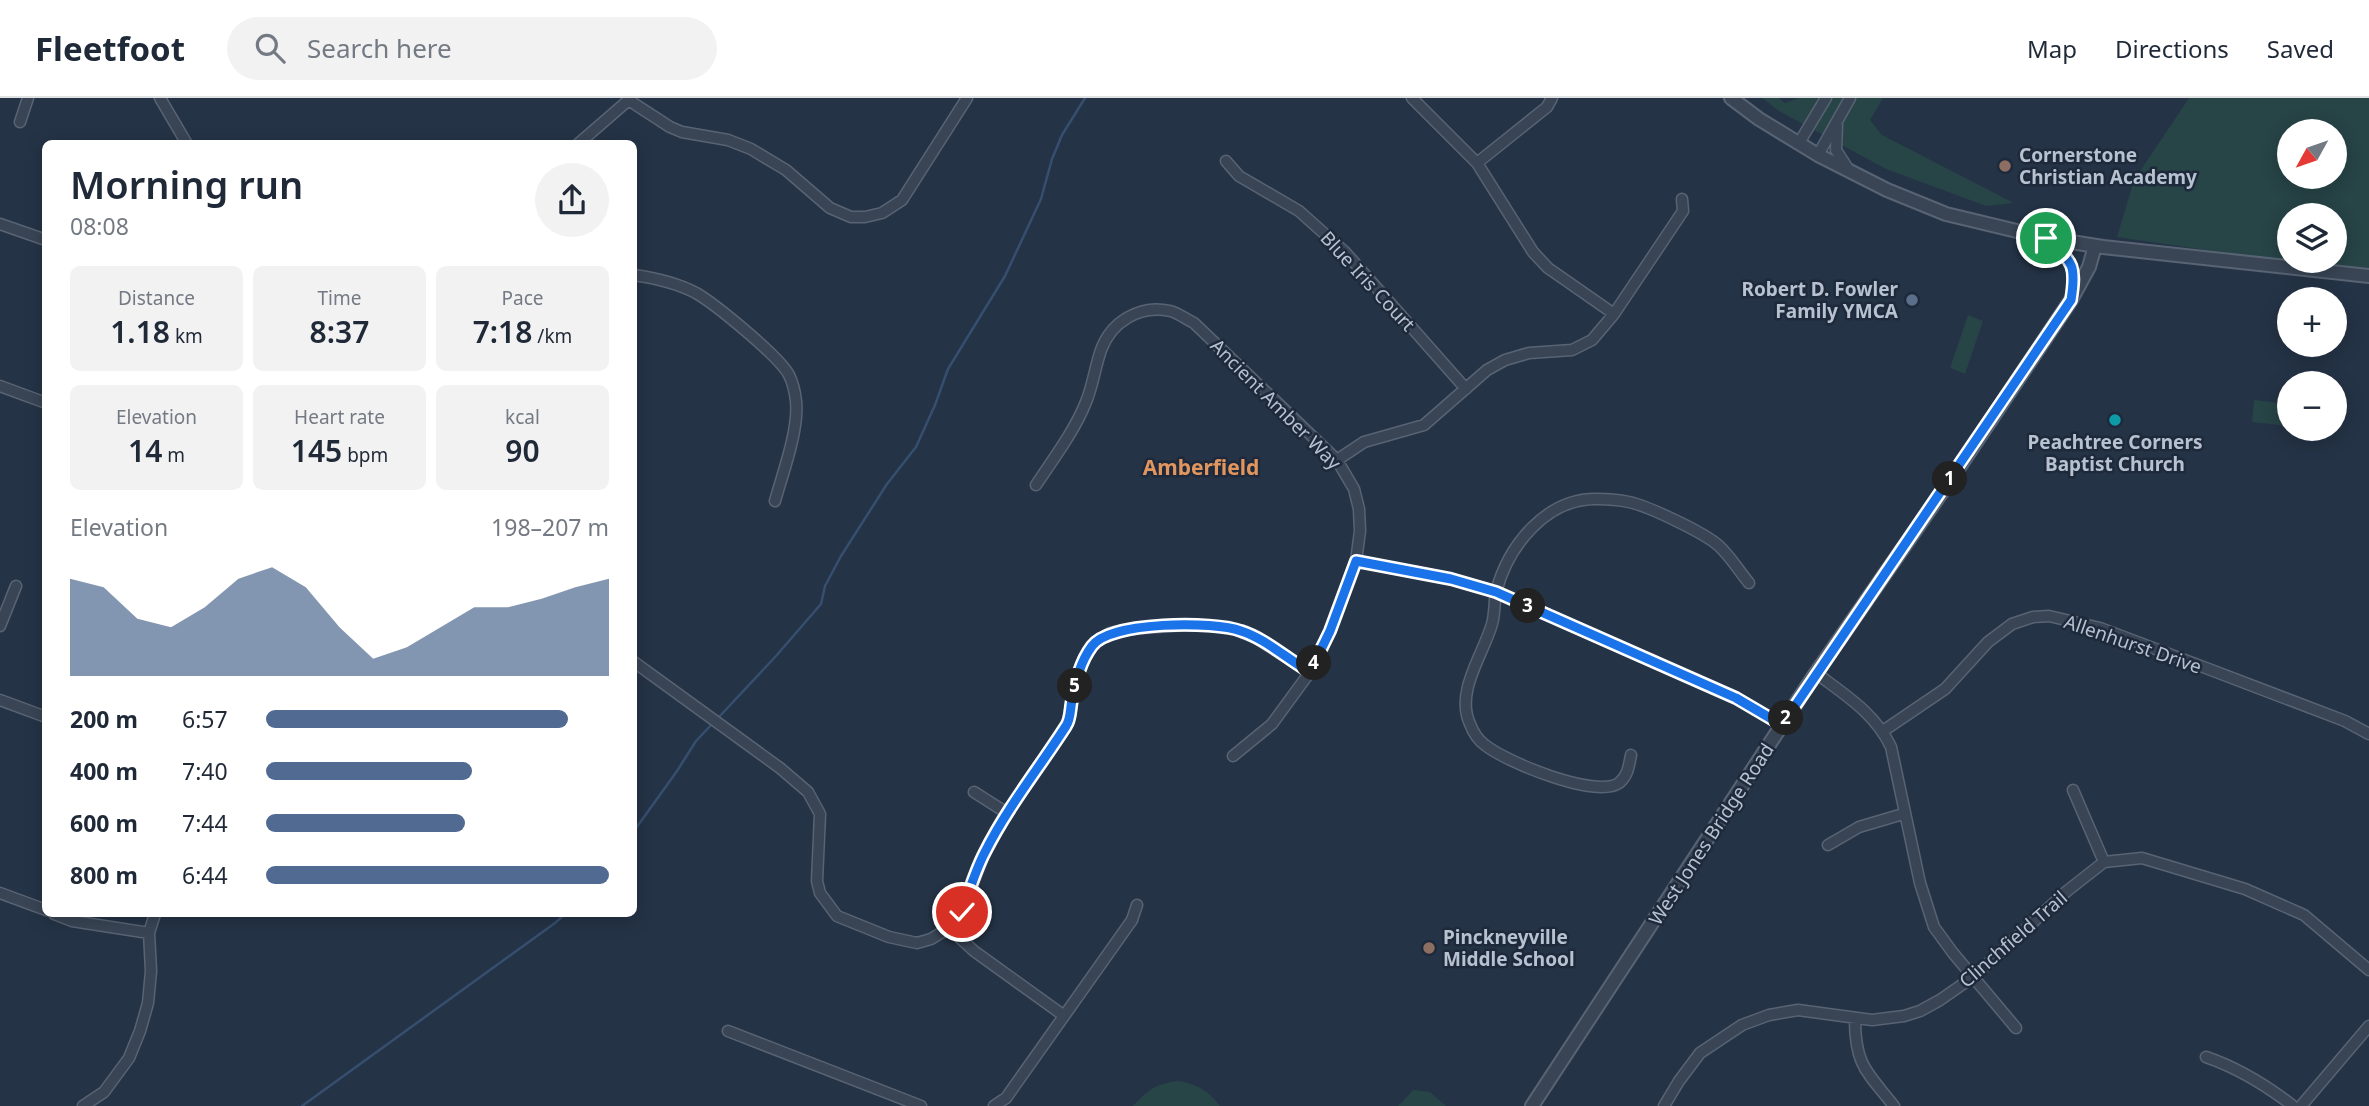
<!DOCTYPE html>
<html lang="en">
<head>
<meta charset="utf-8">
<style>
	:root { --surface:#fff; --page:#f2f2f3; --text:#1f2937; --muted:#747a83; --line:#e0e1e3; --accent:#506a91 }
	body { margin:0; font-family:"Noto Sans",sans-serif; background:var(--page); color:var(--text); height:100vh; display:flex; flex-direction:column; font-size:26px; white-space:nowrap }
	* { box-sizing:border-box; margin:0 }
	p { font-size:23px; color:var(--muted) }
	.icon { flex:none; width:38px; height:38px; fill:none; stroke:currentColor; stroke-width:2; stroke-linecap:round; stroke-linejoin:round }
	.map { position:relative; flex:1; overflow:hidden }
	.sheet { position:absolute; left:42px; top:42px; width:595px; height:777px; display:flex; flex-direction:column; background:var(--surface); border-radius:10px; box-shadow:0 4px 18px #0003 }
	.sheet>* { flex:none }
	.needle { width:46px; rotate:230deg }
	.buttons { position:absolute; left:2277px; top:21px; display:grid; gap:14px }
	.buttons a { display:grid; place-items:center; width:70px; height:70px; border-radius:50%; background:var(--surface); box-shadow:0 4px 18px #0003; font-size:35px }
	.pin { position:absolute; display:grid; place-items:center; width:60px; height:60px; color:#fff; margin:-30px; border:4px solid #fff; border-radius:50%; box-shadow:0 2px 7px #0007 }
	.km { position:absolute; width:35px; height:35px; margin:-18px; border-radius:50%; background:#222; color:#fff; font-size:19px; line-height:35px; text-align:center }
	.round { display:grid; place-items:center; flex:none; width:74px; height:74px; border-radius:37px; background:var(--page) }
	.headline { display:flex; align-items:center; justify-content:space-between; height:119px; padding:0 28px }
	h1 { font-size:38px; font-weight:600; line-height:52px }
	.stats { display:grid; grid-template-columns:repeat(3,1fr); gap:10px; height:119px; padding:7px 28px }
	.stats div { display:grid; align-content:center; border-radius:10px; background:var(--page); text-align:center }
	.stats b { font-size:30px; font-weight:600 }
	.stats small { font-size:19px; font-weight:400 }
	.stats p { font-size:19px }
	.chart { height:196px; padding:14px 28px }
	.chart p { display:flex; justify-content:space-between }
	.chart svg { width:100%; height:126px; margin-top:7px; fill:var(--accent); opacity:.7 }
	ul { padding:0 28px; list-style:none; font-size:23px }
	li { display:grid; grid-template-columns:112px 84px 1fr; align-items:center; height:52px }
	li i { height:18px; border-radius:9px; background:var(--accent) }
	header { display:flex; align-items:center; gap:42px; box-sizing:border-box; height:98px; padding:0 35px; background:var(--surface); border-bottom:2px solid var(--line) }
	header strong { font-size:33px }
	nav { display:flex; gap:38px; margin-inline-start:auto; font-size:24px }
	.search { width:490px; height:63px; background:var(--page); display:flex; align-items:center; gap:18px; box-sizing:border-box; padding:0 24px; border-radius:38px; color:var(--muted); font-size:26px }
	.map>svg:first-child { display:block }
</style>
</head>
<body>
<header>
<strong>Fleetfoot</strong>
<div class="search"><svg class="icon" aria-label="search" viewBox="0 0 24 24"><circle cx="10" cy="10" r="6"/><path d="M15 15l6 6"/></svg>Search here</div>
<nav><a>Map</a><a>Directions</a><a>Saved</a></nav>
</header>
<div class="map">
<svg width="2369" height="1008" viewBox="0 0 2369 1008">
	<rect width="100%" height="100%" fill="#243346"/>
	<path fill="#274447" fill-rule="evenodd" d="M 1762,0 L 1779,0 L 1785,5 L 1798,0 L 1883,0 L 1870,22 L 1882,37 L 2014,105 L 1986,108 L 1886,71 L 1779,13 Z
		M 2189,0 L 2369,0 L 2369,176 L 2117,139 L 2134,82 ZM 2289,33 L 2334,33 L 2334,79 L 2289,79 ZM 2289,117 L 2334,117 L 2334,163 L 2289,163 Z
		M 1968,217 L 1983,223 L 1965,276 L 1950,270 Z
		M 2254,302 L 2289,306 L 2289,328 L 2252,324 Z
		M 1179,983 C 1198,987 1208,992 1220,1008 L 1133,1008 C 1147,992 1157,985 1179,983 Z
		M 1413,992 L 1430,994 L 1446,1008 L 1398,1008 Z"/>
	<g fill="none" stroke-linecap="round" stroke-linejoin="round">
		<path stroke="#364f6f" stroke-width="2.5" d="M 718,620 L 776,558 L 821,506 L 825,488 L 841,458 L 887,386 L 916,349 L 935,307 L 948,271 L 1005,178 L 1041,101 L 1052,61 L 1062,37 L 1085,0
			M 634,733 L 677,673 L 696,643 L 713,625
			M 302,1008 L 555,825 L 565,816"/>
		<g stroke="#586373" stroke-width="13">
			<path id="minor" d="M 160,0 L 187,46
				M 1412,0 L 1477,65 L 1533,154 L 1548,170 L 1614,216
				M 630,3 L 670,29 L 682,34 L 728,42 L 751,51 L 786,72 L 830,110 L 851,119 L 865,119 L 882,115 L 902,102 L 967,0
				M 20,24 L 28,0
				M 1837,27 L 1836,52 L 1850,74
				M 1799,45 L 1826,0
				M 578,46 L 631,0
				M 1818,57 L 1850,0
				M 1226,63 L 1239,78 L 1299,113 L 1345,154 L 1466,291
				M 1477,65 L 1547,9 L 1552,0
				M 0,126 L 46,142
				M 2046,140 C 2067,160 2077,164 2072,195
				M 634,177 C 655,180 677,185 696,195 C 715,206 779,258 789,277 C 793,285 795,294 796,303 C 799,332 783,374 775,403
				M 0,288 L 46,305
				M 1337,362 L 1364,344 L 1424,327 L 1487,272 L 1505,262 L 1529,255 L 1572,252 L 1592,242 L 1614,216 L 1683,113 L 1682,101
				M 1036,387 C 1053,361 1074,334 1086,304 C 1093,287 1095,269 1101,252 C 1111,224 1140,206 1170,213 C 1178,215 1186,221 1194,225 L 1337,362 L 1354,391 L 1359,411 L 1360,433 L 1356,463 L 1330,533 L 1310,574 L 1272,626 L 1233,658
				M 1356,463 L 1451,481 L 1496,494 L 1736,600 L 1782,627
				M 0,528 L 16,488
				M 634,564 L 780,670 L 808,694 L 820,716 L 817,783 L 820,795 L 837,818 L 889,839 L 917,845 L 931,841 L 949,830 L 962,814 L 984,756 L 1007,715 L 1068,624 L 1077,577 L 1084,560 L 1094,545 L 1110,535 L 1128,531 L 1186,527 L 1229,529 L 1256,540 L 1310,574
				M 1816,575 C 1845,597 1875,615 1891,649 L 1920,785 L 1934,829 L 1953,855 L 2016,930
				M 0,602 L 46,619
				M 1883,633 L 1945,591 L 1988,544 L 2012,526 L 2033,519 L 2049,518 L 2100,530 L 2198,567 L 2345,623 L 2369,636
				M 1631,657 C 1629,667 1628,678 1619,685 C 1596,701 1506,664 1485,647 C 1478,642 1473,634 1470,626 C 1455,594 1483,557 1492,526 C 1495,516 1494,505 1496,494 C 1508,448 1546,400 1597,401 C 1608,401 1619,402 1629,404 C 1648,408 1705,435 1719,448 C 1730,458 1739,473 1749,485
				M 2073,692 L 2104,764
				M 974,694 L 1007,715
				M 1828,747 L 1859,729 L 1903,716
				M 0,795 L 46,812
				M 54,816 L 72,823 L 149,835
				M 949,830 L 974,853 L 1063,917
				M 1855,922 C 1855,967 1867,974 1894,1008
				M 728,933 L 921,1008
				M 2206,959 C 2238,970 2266,987 2293,1008
				M 83,1008 L 104,994 L 129,960 L 140,933 L 148,905 L 151,873 L 149,835 L 155,816
				M 994,1008 L 1006,1000 L 1132,822 L 1137,807
				M 1664,1008 L 1679,983 L 1700,955 L 1742,927 L 1769,917 L 1798,912 L 1872,922 L 1904,918 L 1920,913 L 1940,902 L 1973,879 L 2067,793 L 2104,764 L 2142,760 L 2245,791 L 2304,817 L 2369,872
				M 2301,1008 L 2369,928"/>
		</g>
		<g stroke="#586373" stroke-width="16">
			<path id="tertiary" d="M 1731,0 L 1759,21 L 1818,57 L 1887,92 L 1946,116 L 2046,140 L 2103,149 L 2369,178
				M 1532,1008 L 1816,575 L 1960,368 L 2071,202 L 2089,169 L 2095,148"/>
		</g>
		<use href="#minor" stroke="#394555" stroke-width="10"/>
		<use href="#tertiary" stroke="#394555" stroke-width="12"/>
	</g>
	<g fill="none" stroke-linecap="round" stroke-linejoin="round">
		<g stroke="#fff" stroke-width="14">
			<path id="route" d="M 962,814 C 969,794 975,773 985,754 C 1007,710 1039,670 1066,628 C 1071,621 1070,611 1072,602 C 1076,583 1080,564 1092,548 C 1110,523 1214,523 1241,533 C 1266,541 1287,561 1310,574 L 1330,533 L 1356,463 L 1451,481 L 1496,494 L 1736,600 L 1782,627 L 2071,202 C 2077,165 2072,164 2046,140"/>
		</g>
		<use href="#route" stroke="#1a73e8" stroke-width="9"/>
	</g>
	<g fill="#8d6e63" stroke="#1e2a3b" stroke-width="2.5">
		<circle cx="2005" cy="68" r="7"/>
		<circle cx="1429" cy="850" r="7"/>
	</g>
	<circle fill="#5c6f8a" stroke="#1e2a3b" stroke-width="2.5" cx="1912" cy="202" r="7"/>
	<circle fill="#0f9aa8" stroke="#1e2a3b" stroke-width="2.5" cx="2115" cy="322" r="7"/>
	<g text-anchor="middle" stroke-width="5" stroke-linejoin="round" paint-order="stroke">
		<g font-size="19" font-weight="bold" fill="#b7c1cf" stroke="#1e2a3b" text-anchor="start">
			<text x="2019" y="64">Cornerstone<tspan x="2019" dy="22">Christian Academy</tspan></text>
			<text x="1898" y="198" text-anchor="end">Robert D. Fowler<tspan x="1898" dy="22">Family YMCA</tspan></text>
			<text x="2115" y="351" text-anchor="middle">Peachtree Corners<tspan x="2115" dy="22">Baptist Church</tspan></text>
			<text x="1443" y="846">Pinckneyville<tspan x="1443" dy="22">Middle School</tspan></text>
		</g>
		<g font-size="19" fill="#b7c1cf" stroke="#1e2a3b">
			<text transform="translate(1368 183) rotate(47)" y="7">Blue Iris Court</text>
			<text transform="translate(1276 306) rotate(45)" y="7">Ancient Amber Way</text>
			<text transform="translate(2133 546) rotate(19)" y="7">Allenhurst Drive</text>
			<text transform="translate(1711 736) rotate(-57)" y="7">West Jones Bridge Road</text>
			<text transform="translate(2013 841) rotate(-41)" y="7">Clinchfield Trail</text>
		</g>
		<g font-size="21" font-weight="bold" fill="#e2965f" stroke="#1e2a3b">
			<text x="1201" y="377">Amberfield</text>
		</g>
	</g>
</svg>
<div class="buttons">
<a><svg class="needle" viewBox="-14 -14 28 28"><path d="M0-13l5 13h-10z" fill="#e53935"/><path d="M0 13l5-13h-10z" fill="#747a83"/></svg></a>
<a><svg class="icon" aria-label="layers" viewBox="0 0 24 24"><path d="M12 4l9 5-9 5-9-5zM3 14l9 5 9-5"/></svg></a>
<a>+</a>
<a>−</a>
</div>
<div class="pin" style="left:2046px;top:140px;background:#1e9e55"><svg class="icon" aria-label="arrive" viewBox="0 0 24 24"><path d="M6 21V4h12l-3 4 3 4H6"/></svg></div>
<div class="pin" style="left:962px;top:814px;background:#d93025"><svg class="icon" aria-label="check" viewBox="0 0 24 24"><path d="M5 12l5 5 9-10"/></svg></div>
<b class="km" style="left:1950px;top:381px">1</b>
<b class="km" style="left:1786px;top:620px">2</b>
<b class="km" style="left:1528px;top:508px">3</b>
<b class="km" style="left:1314px;top:565px">4</b>
<b class="km" style="left:1075px;top:588px">5</b>
<section class="sheet">
<div class="headline"><div><h1>Morning run</h1><p>08:08</p></div><a class="round"><svg class="icon" aria-label="share" viewBox="0 0 24 24"><path d="M12 15V3M7 8l5-5 5 5M5 13v7h14v-7"/></svg></a></div>
<div class="stats">
<div><p>Distance</p><b>1.18<small> km</small></b></div>
<div><p>Time</p><b>8:37</b></div>
<div><p>Pace</p><b>7:18<small> /km</small></b></div>
</div>
<div class="stats">
<div><p>Elevation</p><b>14<small> m</small></b></div>
<div><p>Heart rate</p><b>145<small> bpm</small></b></div>
<div><p>kcal</p><b>90</b></div>
</div>
<div class="chart"><p><span>Elevation</span>198–207 m</p>
<svg viewBox="0 0 160 44" preserveAspectRatio="none"><path d="M0 44V10L10 13L20 24L30 27L40 20L50 10L60 6L70 13L80 27L90 38L100 34L110 27L120 20L130 20L140 17L150 13L160 10V44z"/></svg>
</div>
<ul>
<li><b>200 m</b>6:57<i style="width:88%"></i></li>
<li><b>400 m</b>7:40<i style="width:60%"></i></li>
<li><b>600 m</b>7:44<i style="width:58%"></i></li>
<li><b>800 m</b>6:44<i style="width:100%"></i></li>
</ul>
</section>
</div>
</body>
</html>
